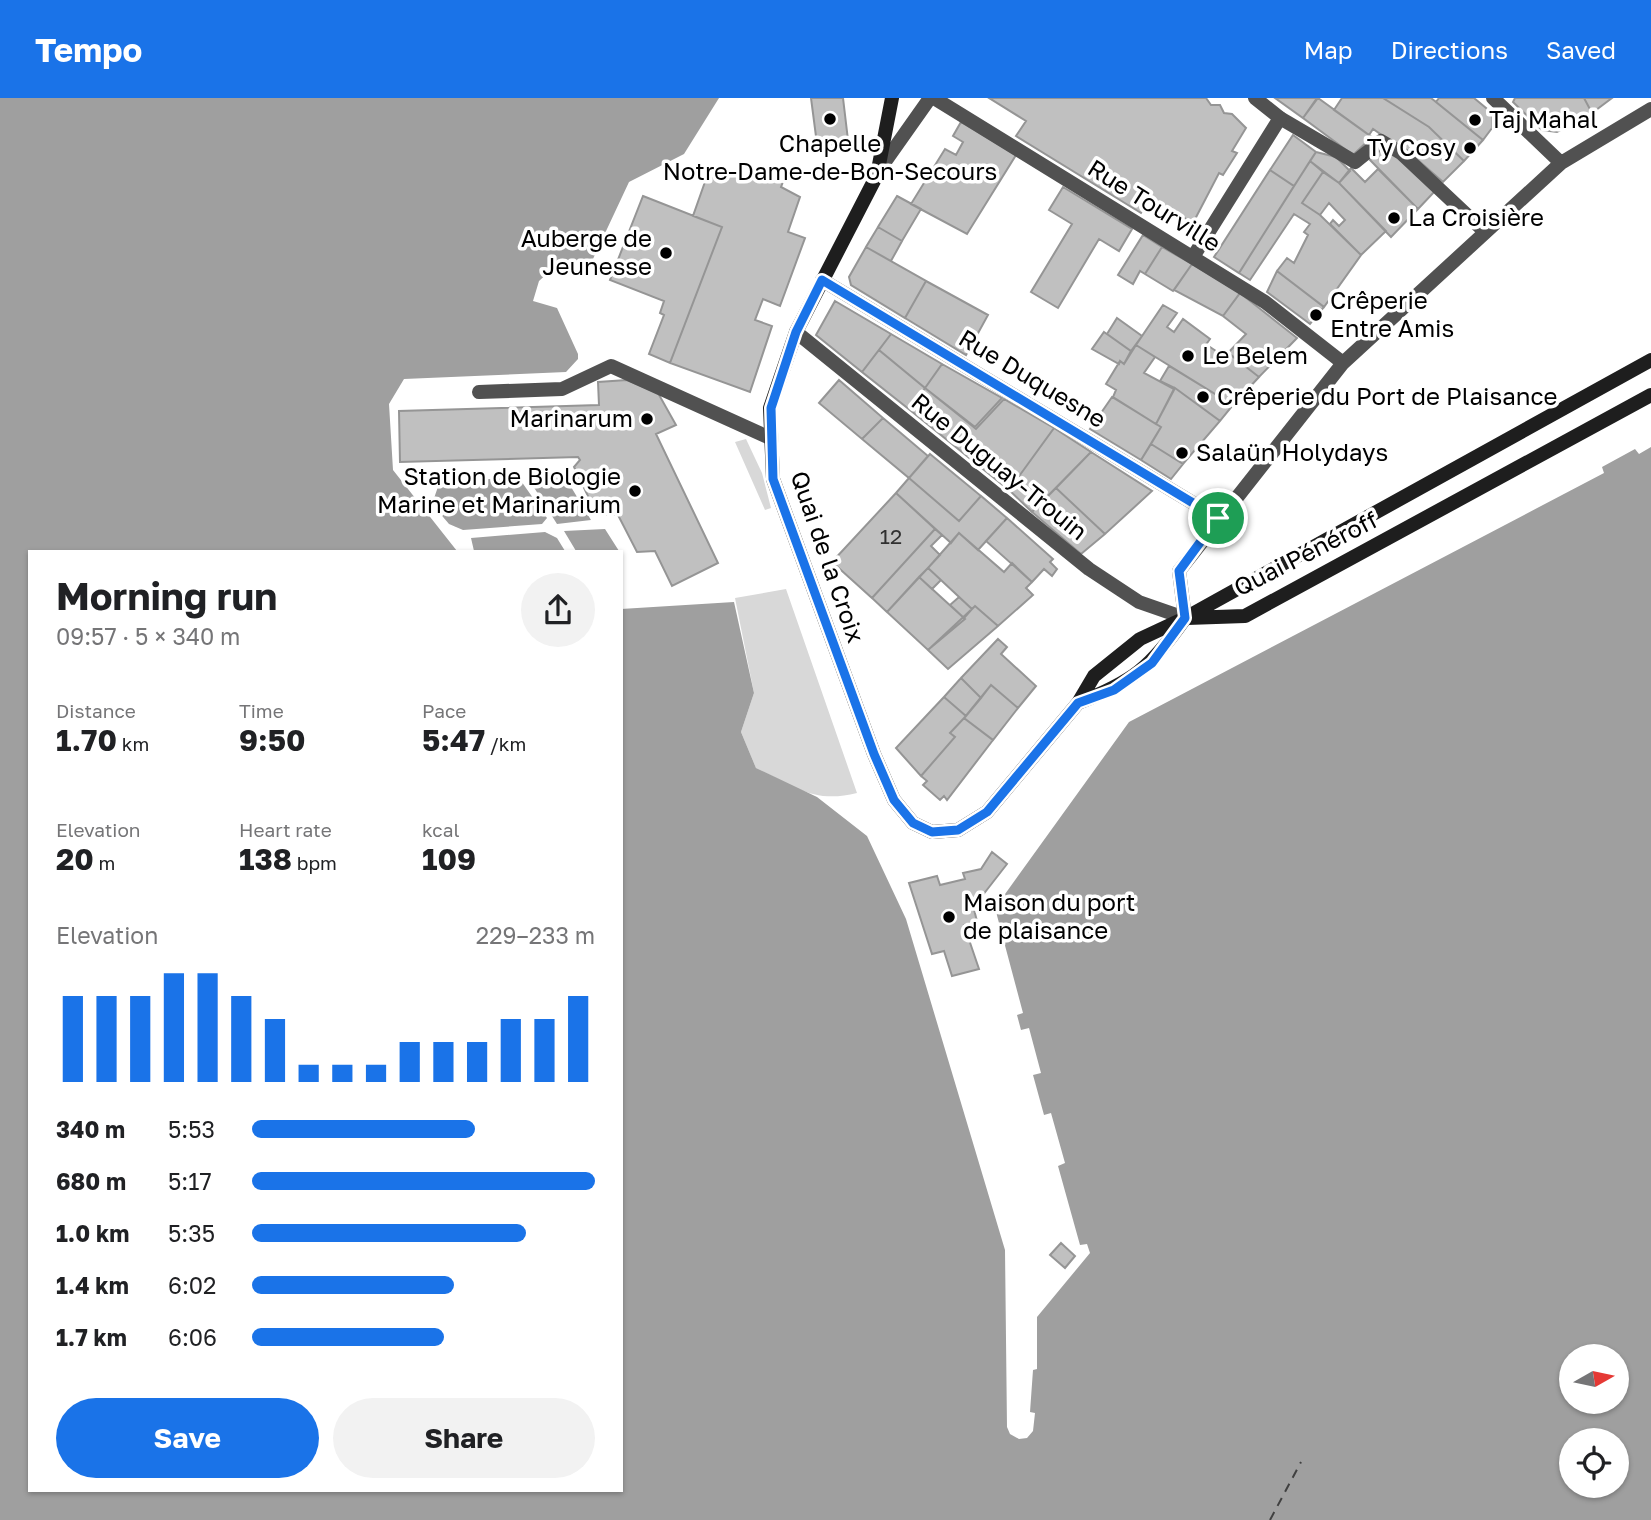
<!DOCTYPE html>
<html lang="en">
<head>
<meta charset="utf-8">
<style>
	:root { --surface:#fff; --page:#f2f2f2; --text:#202124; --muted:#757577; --accent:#1a73e8 }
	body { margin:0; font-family:"Golos Text",sans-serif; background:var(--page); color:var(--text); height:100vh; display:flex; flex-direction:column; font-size:26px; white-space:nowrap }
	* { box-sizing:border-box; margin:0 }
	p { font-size:23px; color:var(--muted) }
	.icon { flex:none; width:38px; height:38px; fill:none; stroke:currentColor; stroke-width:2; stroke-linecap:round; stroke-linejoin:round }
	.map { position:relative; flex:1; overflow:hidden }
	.panel { position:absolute; left:28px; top:452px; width:595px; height:942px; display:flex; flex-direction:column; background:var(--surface); border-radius:0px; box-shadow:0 2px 5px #0004 }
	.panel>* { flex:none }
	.needle { width:46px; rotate:81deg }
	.fabs { position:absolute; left:1559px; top:1246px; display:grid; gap:14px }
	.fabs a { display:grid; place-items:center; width:70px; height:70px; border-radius:50%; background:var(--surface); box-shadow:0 2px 5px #0004; font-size:35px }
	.pin { position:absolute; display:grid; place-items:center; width:60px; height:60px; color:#fff; margin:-30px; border:4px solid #fff; border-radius:50%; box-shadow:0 2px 7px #0007 }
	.round { display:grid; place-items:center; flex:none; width:74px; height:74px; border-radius:37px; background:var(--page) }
	.headline { display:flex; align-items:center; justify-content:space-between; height:119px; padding:0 28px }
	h1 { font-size:38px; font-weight:700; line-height:52px }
	.stats { display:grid; grid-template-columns:repeat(3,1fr); gap:10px; height:119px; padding:7px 28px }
	.stats div { display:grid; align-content:center }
	.stats b { font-size:30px; font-weight:700 }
	.stats small { font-size:19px; font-weight:400 }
	.stats p { font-size:19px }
	.chart { height:196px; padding:14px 28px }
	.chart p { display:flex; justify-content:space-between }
	.chart svg { width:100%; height:126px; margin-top:7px; stroke:var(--accent); stroke-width:6 }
	.button { display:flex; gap:14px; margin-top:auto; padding:14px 28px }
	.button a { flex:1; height:80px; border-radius:42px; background:var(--accent); color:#fff; font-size:28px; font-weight:700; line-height:80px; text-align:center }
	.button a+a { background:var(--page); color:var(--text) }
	ul { padding:0 28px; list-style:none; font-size:23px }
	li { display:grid; grid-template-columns:112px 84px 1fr; align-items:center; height:52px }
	li i { height:18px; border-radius:9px; background:var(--accent) }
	header { display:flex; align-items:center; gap:42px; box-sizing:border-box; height:98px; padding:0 35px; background:var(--accent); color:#fff }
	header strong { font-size:33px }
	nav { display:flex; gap:38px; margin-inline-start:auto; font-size:24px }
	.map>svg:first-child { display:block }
</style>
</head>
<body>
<header>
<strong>Tempo</strong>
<nav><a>Map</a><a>Directions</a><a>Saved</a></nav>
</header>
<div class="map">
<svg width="1651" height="1422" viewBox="0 0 1651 1422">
	<rect width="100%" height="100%" fill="#fff"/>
	<path fill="#d8d8d8" d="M 746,341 L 762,375 L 771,410 L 765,412 L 735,344 Z
		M 786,491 L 857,695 C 814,706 794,688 756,670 L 741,634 L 754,595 L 735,500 Z"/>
	<path fill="#9f9f9f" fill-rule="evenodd" d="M 0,0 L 719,0 L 684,56 L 629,84 L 585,178 L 552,171 L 539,183 L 533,203 L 557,210 L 578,256 L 578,261 L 566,274 L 404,281 L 389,306 L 393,372 L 457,453 L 30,453 L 30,1391 L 621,1391 L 621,511 L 734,504 L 754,595 L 741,634 L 756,670 L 817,699 L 867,738 L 906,821 L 1005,1152 L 1007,1329 L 1010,1336 L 1019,1341 L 1027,1340 L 1033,1333 L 1035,1315 L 1030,1314 L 1033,1272 L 1037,1271 L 1037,1219 L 1090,1155 L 1087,1146 L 1080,1147 L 1058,1068 L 1065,1065 L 1051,1015 L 1044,1017 L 1033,977 L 1041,975 L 1029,930 L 1021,932 L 1017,917 L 1023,915 L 995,810 L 1129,624 L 1604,375 L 1602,369 L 1635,351 L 1639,356 L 1651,349 L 1651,1422 L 0,1422 ZM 1572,1258 L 1617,1258 L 1617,1304 L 1572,1304 ZM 1572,1342 L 1617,1342 L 1617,1388 L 1572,1388 Z
		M 565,379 L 591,422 L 557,426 L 528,380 Z
		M 519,380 L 547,420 L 542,426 L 463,432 L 449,426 L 432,406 L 440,383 Z
		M 605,431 L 619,453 L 576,453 L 564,433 Z
		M 545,434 L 557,440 L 565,453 L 474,453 L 471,440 Z"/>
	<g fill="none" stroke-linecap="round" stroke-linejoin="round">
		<path stroke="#404040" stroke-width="2" stroke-dasharray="9 7" stroke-linecap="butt" d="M 1270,1422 L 1301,1364"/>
	</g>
	<path fill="#c0c0c0" stroke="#959595" stroke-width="2" d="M 811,0 L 843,0 L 848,42 L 852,45 L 850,47 L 846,44 L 820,48 L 817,52 L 814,50 L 817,46 Z
		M 989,0 L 1206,0 L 1211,7 L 1220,7 L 1224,15 L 1232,16 L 1246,30 L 1232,53 L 1237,55 L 1223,77 L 1219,75 L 1193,125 L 1151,100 L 1141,115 L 1016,38 L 1026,23 Z
		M 1275,0 L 1317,0 L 1303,20 Z
		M 1318,0 L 1372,39 L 1353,57 L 1303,20 Z
		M 1342,0 L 1383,0 L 1429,29 L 1464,63 L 1443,84 L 1419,63 L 1373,31 L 1369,37 L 1334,12 Z
		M 1383,0 L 1431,0 L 1483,42 L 1464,63 L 1429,29 Z
		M 1439,0 L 1474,0 L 1492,15 L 1492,30 L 1483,42 L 1436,4 Z
		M 1515,0 L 1584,0 L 1592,15 L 1557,34 L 1542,32 L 1513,4 Z
		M 1584,0 L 1612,0 L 1592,15 Z
		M 961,24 L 1016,57 L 967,136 L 911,106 L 945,51 L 956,57 L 963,44 L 953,38 Z
		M 1293,37 L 1316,54 L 1294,88 L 1270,72 Z
		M 1383,50 L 1399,60 L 1435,93 L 1418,111 L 1370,62 Z
		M 1316,54 L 1336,59 L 1350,73 L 1339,85 L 1310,63 Z
		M 1310,63 L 1323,74 L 1302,105 L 1320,117 L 1361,157 L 1324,209 L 1277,173 L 1287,160 L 1294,165 L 1308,137 L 1304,134 L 1310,126 L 1294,116 L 1250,182 L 1239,175 Z
		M 1351,70 L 1365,84 L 1378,71 L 1418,111 L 1391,139 L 1339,85 Z
		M 1270,72 L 1294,88 L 1239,175 L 1214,159 Z
		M 775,74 L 785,79 L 781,89 L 800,99 L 788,134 L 805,140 L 780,208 L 763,201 L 755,222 L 772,228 L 750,294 L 670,265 L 722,129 L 693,118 L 706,81 L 723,77 L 770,82 Z
		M 1323,74 L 1339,85 L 1386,133 L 1361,157 L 1330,126 L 1333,122 L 1339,128 L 1345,122 L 1329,105 L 1320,117 L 1302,105 Z
		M 1063,89 L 1132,131 L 1119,153 L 1099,141 L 1058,210 L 1031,194 L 1072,126 L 1049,112 Z
		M 643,98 L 722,129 L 670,265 L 649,256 L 664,217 L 660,215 L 664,203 L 610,182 Z
		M 897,98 L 921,111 L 902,143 L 878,129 Z
		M 878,129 L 902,143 L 891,163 L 866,149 Z
		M 1143,137 L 1162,149 L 1145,176 L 1140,173 L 1133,186 L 1118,177 Z
		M 866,149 L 926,183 L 905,220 L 851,187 L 849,179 Z
		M 1162,149 L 1192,166 L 1173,193 L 1145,176 Z
		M 1192,166 L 1240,195 L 1223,218 L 1174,192 Z
		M 1277,173 L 1324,209 L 1310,226 L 1267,194 Z
		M 926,183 L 988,217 L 966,257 L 905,220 Z
		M 1240,195 L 1297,240 L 1259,279 L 1228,255 L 1246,236 L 1223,218 Z
		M 835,203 L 891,236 L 862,274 L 816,237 Z
		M 1163,207 L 1177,215 L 1167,229 L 1174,234 L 1183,221 L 1210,241 L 1202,252 L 1206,254 L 1210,249 L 1228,261 L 1231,257 L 1259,279 L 1233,307 L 1136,247 Z
		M 1117,220 L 1142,238 L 1131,253 L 1107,236 Z
		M 1104,234 L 1131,253 L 1124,266 L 1120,263 L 1119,266 L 1092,251 Z
		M 891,236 L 942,266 L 925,290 L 879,252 Z
		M 1136,247 L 1155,259 L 1144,275 L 1174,291 L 1156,326 L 1113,299 L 1116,292 L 1106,286 L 1120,263 L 1124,266 Z
		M 879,252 L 925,290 L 910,312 L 862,274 Z
		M 942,266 L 1002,300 L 975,329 L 925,290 Z
		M 1169,268 L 1233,307 L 1220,323 L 1175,290 L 1160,283 Z
		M 627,282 L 658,295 L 676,327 L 656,336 L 718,465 L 672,488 L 655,453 L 637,454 L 618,417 L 597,417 L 574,369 L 580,362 L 578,359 L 400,364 L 399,313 L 599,307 L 598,284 Z
		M 839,282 L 883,320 L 862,341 L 819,305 Z
		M 925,290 L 976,331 L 1004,301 L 1054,330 L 1009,392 L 910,312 Z
		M 1175,290 L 1220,323 L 1183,366 L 1151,346 L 1161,329 L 1156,326 Z
		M 1112,299 L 1161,329 L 1141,362 L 1090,331 Z
		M 883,320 L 928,358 L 909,380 L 862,341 Z
		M 1054,330 L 1091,354 L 1032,414 L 1009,392 Z
		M 1151,346 L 1183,366 L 1171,381 L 1141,362 Z
		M 1091,354 L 1152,393 L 1105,436 L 1056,390 Z
		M 930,356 L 981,398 L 959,423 L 909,380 Z
		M 909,380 L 959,423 L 981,398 L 1007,420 L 978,452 L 959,435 L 951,445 L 896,395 Z
		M 1056,390 L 1105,436 L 1081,456 L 1032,414 Z
		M 896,395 L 935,431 L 872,500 L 832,464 Z
		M 1007,420 L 1053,461 L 1050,464 L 1057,471 L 1052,478 L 1044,471 L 1032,484 L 986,443 Z
		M 935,431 L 942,437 L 931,448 L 940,457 L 887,514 L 872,500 Z
		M 959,435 L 1004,474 L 1012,465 L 1032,484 L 1026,490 L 1033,497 L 998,528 L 975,508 L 972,511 L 928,470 Z
		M 928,470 L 941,482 L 932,491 L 919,479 Z
		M 919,479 L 965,521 L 928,552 L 887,514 Z
		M 959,499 L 972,511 L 964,520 L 950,507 Z
		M 975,508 L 998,528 L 948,571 L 928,552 Z
		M 998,541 L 1007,549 L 1001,556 L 1036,588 L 1018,610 L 991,587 L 981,600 L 961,580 Z
		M 961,580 L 981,600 L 966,618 L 944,599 Z
		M 991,587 L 1018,610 L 993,642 L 964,620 Z
		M 944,599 L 966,618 L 950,635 L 955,639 L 921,678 L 896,650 Z
		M 964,620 L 993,642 L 947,702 L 944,698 L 940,702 L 923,687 L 927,683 L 921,678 L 955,639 L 950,635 Z
		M 992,754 L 1007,766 L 979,802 L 972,804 L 977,823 L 964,827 L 979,871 L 952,878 L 944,853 L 932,856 L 909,785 L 937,778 L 940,787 L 965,781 L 963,775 L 981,771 Z
		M 1061,1145 L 1075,1158 L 1065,1170 L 1050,1157 Z"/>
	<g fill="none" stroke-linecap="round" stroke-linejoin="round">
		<path stroke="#515151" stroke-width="14" d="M 1280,20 L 1355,64 L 1381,43 L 1401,55 L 1485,134
			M 479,294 L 562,291 L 611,268 L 770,340"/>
		<path stroke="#515151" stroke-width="14" d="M 934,0 L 1265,204 L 1343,265
			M 1493,0 L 1561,65
			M 877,75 L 930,0
			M 1193,159 L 1280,20 L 1255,0
			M 822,182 L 1218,420
			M 796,234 L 1089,471 L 1139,504 L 1185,520 L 1179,473 L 1343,265 L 1561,65 L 1651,11"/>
		<path stroke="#1e1e1e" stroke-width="14" d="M 892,0 L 877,77 L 796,234 L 770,310 L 773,381 L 874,656 L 894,702 L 913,725 L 932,734 L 958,732 L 987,714 L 1078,605 L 1094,578 L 1140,541 L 1185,520 L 1651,262
			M 1187,520 L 1245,518 L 1651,297
			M 1078,605 C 1135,583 1149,570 1184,522"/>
	</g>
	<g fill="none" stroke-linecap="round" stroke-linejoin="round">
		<g stroke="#fff" stroke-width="14">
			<path id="route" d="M 822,182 L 1218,420 L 1179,473 L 1185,520 L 1152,565 L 1114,592 L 1078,605 L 987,714 L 958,732 L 932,734 L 913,725 L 894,702 L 874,656 L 773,381 L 771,310 L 796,234 Z"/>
		</g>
		<use href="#route" stroke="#1a73e8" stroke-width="9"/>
	</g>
	<g fill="#000" stroke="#fff" stroke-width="2.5">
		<circle cx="830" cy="21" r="7"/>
		<circle cx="1475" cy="22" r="7"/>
		<circle cx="1470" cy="50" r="7"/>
		<circle cx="1394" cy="120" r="7"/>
		<circle cx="666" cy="155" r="7"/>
		<circle cx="1316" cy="217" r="7"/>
		<circle cx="1188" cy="258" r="7"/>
		<circle cx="1203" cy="299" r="7"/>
		<circle cx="647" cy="321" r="7"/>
		<circle cx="1182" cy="355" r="7"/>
		<circle cx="635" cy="393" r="7"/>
		<circle cx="949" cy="819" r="7"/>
	</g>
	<g text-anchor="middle" stroke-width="7" stroke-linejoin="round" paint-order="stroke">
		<g font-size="21" fill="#303030">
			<text x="891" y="446">12</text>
		</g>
		<g font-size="24" fill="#000" stroke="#fff" text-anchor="start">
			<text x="1489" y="30">Taj Mahal</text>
			<text x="830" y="54" text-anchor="middle">Chapelle<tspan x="830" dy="28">Notre-Dame-de-Bon-Secours</tspan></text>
			<text x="1456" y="58" text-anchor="end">Ty Cosy</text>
			<text x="1408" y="128">La Croisière</text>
			<text x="652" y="149" text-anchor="end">Auberge de<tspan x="652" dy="28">Jeunesse</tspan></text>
			<text x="1330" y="211">Crêperie<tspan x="1330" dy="28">Entre Amis</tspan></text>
			<text x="1202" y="266">Le Belem</text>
			<text x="1217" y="307">Crêperie du Port de Plaisance</text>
			<text x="633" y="329" text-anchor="end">Marinarum</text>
			<text x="1196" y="363">Salaün Holydays</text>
			<text x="621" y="387" text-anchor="end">Station de Biologie<tspan x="621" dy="28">Marine et Marinarium</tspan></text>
			<text x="963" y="813">Maison du port<tspan x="963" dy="28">de plaisance</tspan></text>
		</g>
		<g font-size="24" fill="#000" stroke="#fff">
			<text transform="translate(1154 108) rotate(32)" y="8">Rue Tourville</text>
			<text transform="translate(1032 281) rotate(31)" y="8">Rue Duquesne</text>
			<text transform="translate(999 369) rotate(39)" y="8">Rue Duguay-Trouin</text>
			<text transform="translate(1306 456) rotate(-27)" y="8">Quai Pénéroff</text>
			<text transform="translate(827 459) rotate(71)" y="8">Quai de la Croix</text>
		</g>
	</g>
</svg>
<div class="fabs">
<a><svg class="needle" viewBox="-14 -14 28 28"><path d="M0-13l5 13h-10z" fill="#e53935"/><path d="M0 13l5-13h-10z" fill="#757577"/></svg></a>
<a><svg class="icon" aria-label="locate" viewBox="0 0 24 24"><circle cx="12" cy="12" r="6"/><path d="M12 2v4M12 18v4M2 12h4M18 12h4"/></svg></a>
</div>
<div class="pin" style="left:1218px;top:420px;background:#1e9e55"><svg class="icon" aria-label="arrive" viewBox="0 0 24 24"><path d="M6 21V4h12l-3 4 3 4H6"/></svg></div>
<section class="panel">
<div class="headline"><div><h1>Morning run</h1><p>09:57 · 5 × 340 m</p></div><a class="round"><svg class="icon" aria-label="share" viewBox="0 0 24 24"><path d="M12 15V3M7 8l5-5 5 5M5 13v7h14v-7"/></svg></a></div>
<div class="stats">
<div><p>Distance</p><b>1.70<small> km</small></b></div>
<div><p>Time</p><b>9:50</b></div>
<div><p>Pace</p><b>5:47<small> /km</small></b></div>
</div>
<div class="stats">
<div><p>Elevation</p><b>20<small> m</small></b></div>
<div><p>Heart rate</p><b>138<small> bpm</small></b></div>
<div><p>kcal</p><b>109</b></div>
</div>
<div class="chart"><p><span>Elevation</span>229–233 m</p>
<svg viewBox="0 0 160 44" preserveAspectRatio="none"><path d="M5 44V14M15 44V14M25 44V14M35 44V6M45 44V6M55 44V14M65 44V22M75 44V38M85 44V38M95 44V38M105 44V30M115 44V30M125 44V30M135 44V22M145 44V22M155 44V14"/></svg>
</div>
<ul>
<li><b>340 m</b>5:53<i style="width:65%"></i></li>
<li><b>680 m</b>5:17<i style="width:100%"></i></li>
<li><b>1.0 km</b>5:35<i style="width:80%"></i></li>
<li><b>1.4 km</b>6:02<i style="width:59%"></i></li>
<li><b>1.7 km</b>6:06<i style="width:56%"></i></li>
</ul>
<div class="button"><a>Save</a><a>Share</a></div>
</section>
</div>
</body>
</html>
